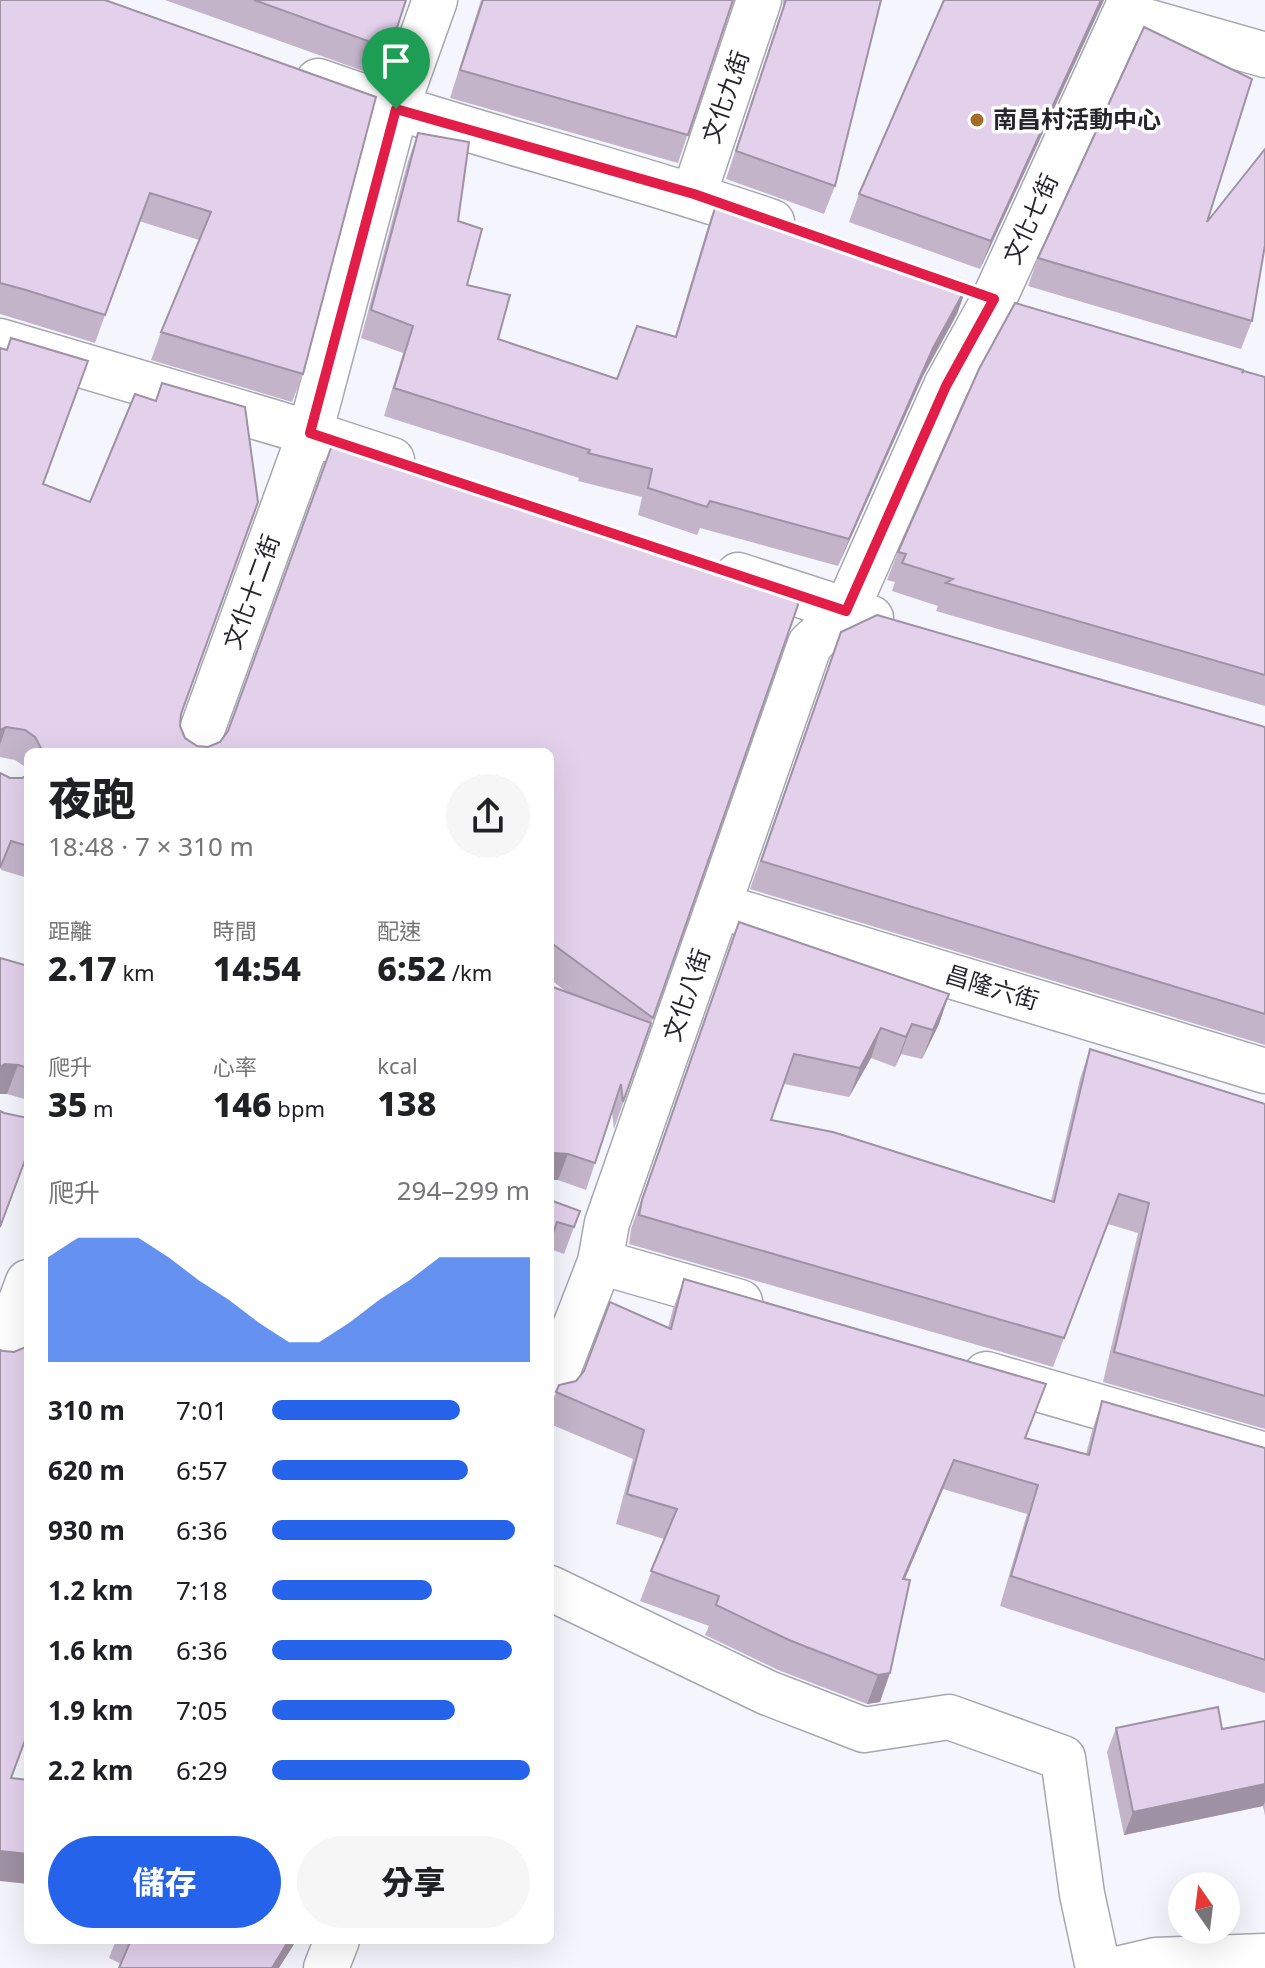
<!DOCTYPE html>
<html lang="zh-TW">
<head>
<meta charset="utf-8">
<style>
	:root { --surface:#fff; --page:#f6f6f6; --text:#202124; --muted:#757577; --accent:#2563eb }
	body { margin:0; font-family:"Noto Sans","Noto Sans TC",sans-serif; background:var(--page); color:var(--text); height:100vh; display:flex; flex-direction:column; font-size:30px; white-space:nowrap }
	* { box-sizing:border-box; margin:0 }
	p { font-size:26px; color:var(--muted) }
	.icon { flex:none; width:44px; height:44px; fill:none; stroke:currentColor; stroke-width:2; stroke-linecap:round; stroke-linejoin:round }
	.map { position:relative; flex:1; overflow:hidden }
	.panel { position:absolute; left:24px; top:748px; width:530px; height:1196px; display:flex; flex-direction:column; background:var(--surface); border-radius:12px; box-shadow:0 8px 32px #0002 }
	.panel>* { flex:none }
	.needle { width:52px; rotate:346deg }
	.controls { position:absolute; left:1168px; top:1872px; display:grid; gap:16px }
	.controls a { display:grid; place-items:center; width:72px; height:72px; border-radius:50%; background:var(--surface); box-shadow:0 8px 32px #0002; font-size:40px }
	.pin { position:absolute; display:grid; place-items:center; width:68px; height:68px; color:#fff; margin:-82px -34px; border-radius:50% 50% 50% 0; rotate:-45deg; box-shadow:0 0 8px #0007 }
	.pin .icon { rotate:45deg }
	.round { display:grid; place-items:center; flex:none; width:84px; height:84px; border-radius:42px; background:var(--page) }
	.summary { display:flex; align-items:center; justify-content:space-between; height:136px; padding:0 24px }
	h1 { font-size:44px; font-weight:800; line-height:60px }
	.stats { display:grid; grid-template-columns:repeat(3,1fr); gap:12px; height:136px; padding:8px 24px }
	.stats div { display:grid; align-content:center }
	.stats b { font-size:34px; font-weight:800 }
	.stats small { font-size:22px; font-weight:400 }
	.stats p { font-size:22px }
	.chart { height:224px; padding:16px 24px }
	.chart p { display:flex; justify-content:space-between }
	.chart svg { width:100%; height:144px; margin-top:8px; fill:var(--accent); opacity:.7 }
	.primary-button { display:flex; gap:16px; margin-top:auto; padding:16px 24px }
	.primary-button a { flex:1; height:92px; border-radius:48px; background:var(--accent); color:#fff; font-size:32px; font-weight:800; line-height:92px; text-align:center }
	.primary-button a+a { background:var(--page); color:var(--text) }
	ul { padding:0 24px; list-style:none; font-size:26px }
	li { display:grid; grid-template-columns:128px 96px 1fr; align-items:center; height:60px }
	li i { height:20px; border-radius:10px; background:var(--accent) }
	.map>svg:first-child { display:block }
</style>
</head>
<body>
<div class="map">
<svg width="1265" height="1968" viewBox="0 0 1265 1968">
	<rect width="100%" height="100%" fill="#f5f5fe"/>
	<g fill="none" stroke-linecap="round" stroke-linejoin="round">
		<g stroke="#a7a7b0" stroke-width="47">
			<path id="minor" d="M 1125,15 L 1265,55
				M 318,81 C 467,134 622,170 772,222
				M 694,194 L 759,0
				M 0,341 L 310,433 L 392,460
				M 738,575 L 871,618
				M 194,752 L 310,433 L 396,109 L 435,0
				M 719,906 L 1265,1071
				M 600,1262 L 740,1302
				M 0,1357 L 28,1282
				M 986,1374 L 1265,1455
				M 550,1391 L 600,1262 L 607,1223 L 810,644 L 846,611 L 946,386 L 994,299 L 1131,0
				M 550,1588 L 768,1693 L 864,1730 L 949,1717 L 1063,1758 L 1082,1894 L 1098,1968
				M 326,1968 L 337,1940
				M 1122,1968 L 1156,1960 L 1265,1956"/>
		</g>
		<use href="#minor" stroke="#fff" stroke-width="44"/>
	</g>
	<path fill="#c3b4ca" d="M 0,0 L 105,0 L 303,374 L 292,402 L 151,360 L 161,332 L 199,240 L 139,221 L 95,343 L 0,314 Z
		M 165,0 L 406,0 L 380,77 Z
		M 481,0 L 733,0 L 678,163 L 450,98 Z
		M 783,0 L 881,0 L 835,186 L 824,214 L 726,179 L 783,7 Z
		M 1104,0 L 980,269 L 849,222 L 859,194 Z
		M 418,133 L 458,221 L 467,285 L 498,339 L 617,379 L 675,336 L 708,226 L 718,198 L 967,286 L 957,314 L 923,376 L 838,566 L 700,528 L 697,535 L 638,515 L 642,497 L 578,481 L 579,478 L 384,416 L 403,353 L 361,338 L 408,161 Z
		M 1207,222 L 1252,321 L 1241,349 L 1028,286 L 1038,258 Z
		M 0,348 L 43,484 L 181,714 L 180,726 L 185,738 L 197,746 L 208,747 L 689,556 L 798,605 L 614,1129 L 612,1112 L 586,1190 L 558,1180 L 568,993 L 550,979 L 550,752 L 28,752 L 28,773 L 24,766 L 15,760 L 0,757 Z
		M 1242,373 L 1265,377 L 1265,706 L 936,611 L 938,606 L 892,591 L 895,582 L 887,580 L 898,552 Z
		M 841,632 L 1265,727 L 1265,1045 L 750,889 Z
		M 28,775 L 28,878 L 1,870 L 10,778 L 22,778 Z
		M 739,922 L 949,994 L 939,1024 L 922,1059 L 901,1054 L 895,1067 L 871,1058 L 849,1097 L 784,1084 L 771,1120 L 1051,1201 L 1080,1079 L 1090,1049 L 1265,1104 L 1265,1429 L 1103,1382 L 1138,1233 L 1108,1224 L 1053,1367 L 629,1244 L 631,1229 Z
		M 0,958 L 28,966 L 28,1100 L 7,1094 L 0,1094 Z
		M 550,1200 L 580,1211 L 564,1254 L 550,1249 Z
		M 684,1279 L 1046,1384 L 1026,1438 L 1086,1454 L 1092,1431 L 1102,1401 L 1265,1448 L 1265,1693 L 1000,1606 L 1027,1514 L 943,1489 L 905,1579 L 880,1702 L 867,1704 L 778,1670 L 705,1635 L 709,1626 L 640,1601 L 664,1539 L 616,1524 L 633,1459 L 550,1424 L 550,1407 L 556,1392 L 668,1328 L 673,1309 Z
		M 1265,1721 L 1265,1816 L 1263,1806 L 1124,1835 L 1107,1752 L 1116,1728 L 1222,1729 Z
		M 116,1940 L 295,1940 L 293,1946 L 121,1964 L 109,1958 Z"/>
	<path fill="#9f92a4" d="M 1101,0 L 1104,0 L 980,269 L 991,241 Z
		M 967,286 L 957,314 L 923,376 L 838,566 L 849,539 L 933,348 Z
		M 6,727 L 0,745 L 0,730 Z
		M 949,994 L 939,1024 L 922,1059 L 933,1030 Z
		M 912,1024 L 901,1054 L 895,1067 L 906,1037 Z
		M 881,1028 L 871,1058 L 849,1097 L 860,1068 Z
		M 5,1064 L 18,1065 L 7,1094 L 0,1094 L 0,1067 Z
		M 555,1153 L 568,1154 L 558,1180 L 550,1180 L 550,1155 Z
		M 954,1460 L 943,1489 L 892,1609 L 903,1579 Z
		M 890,1673 L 880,1702 L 867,1704 L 878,1675 Z
		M 1265,1784 L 1265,1802 L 1263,1806 L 1124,1835 L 1133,1812 Z
		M 0,1851 L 28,1854 L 28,1884 L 0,1881 Z
		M 289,1940 L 295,1940 L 293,1946 L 279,1968 L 272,1968 Z"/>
	<path fill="#e3d1eb" stroke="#9f92a4" stroke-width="2" d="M 0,0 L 105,0 L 376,97 L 303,374 L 161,332 L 211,212 L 150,193 L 105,315 L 26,290 L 0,283 Z
		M 254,0 L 406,0 L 390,49 Z
		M 483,0 L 733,0 L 688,135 L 460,70 Z
		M 786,0 L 881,0 L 835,186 L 736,151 Z
		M 944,0 L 1101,0 L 991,241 L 859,194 Z
		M 1144,27 L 1252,79 L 1207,222 L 1265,149 L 1265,245 L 1252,321 L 1038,258 Z
		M 418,133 L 469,142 L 458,221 L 482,229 L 467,285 L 510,295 L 498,339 L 617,379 L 637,326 L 676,337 L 718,198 L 967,286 L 933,348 L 849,539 L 710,501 L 707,507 L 648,488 L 652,469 L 588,453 L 590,450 L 394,388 L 413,326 L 371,310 Z
		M 1015,303 L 1243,370 L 1242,373 L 1244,371 L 1265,377 L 1265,675 L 946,583 L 953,579 L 902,563 L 906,554 L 898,552 L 979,369 Z
		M 11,338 L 88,361 L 43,484 L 90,502 L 135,394 L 156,401 L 162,383 L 245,407 L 258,502 L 181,714 L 180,726 L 185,738 L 197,746 L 208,747 L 220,742 L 228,731 L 335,437 L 635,538 L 636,535 L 690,553 L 689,556 L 795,591 L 798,605 L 653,1018 L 550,942 L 550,752 L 41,752 L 41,748 L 35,737 L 25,730 L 6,727 L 0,730 L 0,348 L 7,350 Z
		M 877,615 L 1265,727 L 1265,1014 L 761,861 L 841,632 Z
		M 0,773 L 10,778 L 22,778 L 28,775 L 28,846 L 11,841 L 0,868 Z
		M 739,922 L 949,994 L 933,1030 L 912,1024 L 906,1037 L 881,1028 L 860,1068 L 794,1054 L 771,1120 L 833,1132 L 1054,1202 L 1090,1049 L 1265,1104 L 1265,1396 L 1114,1352 L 1149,1203 L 1119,1194 L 1064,1338 L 639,1215 L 642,1200 Z
		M 0,958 L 28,966 L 28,1068 L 18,1065 L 5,1064 L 0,1067 Z
		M 550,986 L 651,1023 L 623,1102 L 621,1084 L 595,1163 L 568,1154 L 555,1153 L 550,1155 Z
		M 0,1111 L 4,1113 L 28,1118 L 28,1152 L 0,1227 Z
		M 550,1200 L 580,1211 L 574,1227 L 557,1222 L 550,1242 Z
		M 684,1279 L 1046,1384 L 1025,1438 L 1089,1455 L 1102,1401 L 1265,1448 L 1265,1660 L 1011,1576 L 1038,1485 L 954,1460 L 903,1579 L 910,1580 L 890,1673 L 878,1675 L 789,1640 L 716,1605 L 719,1596 L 651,1571 L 677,1509 L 627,1494 L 644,1430 L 556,1392 L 559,1385 L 576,1381 L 584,1371 L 610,1302 L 671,1329 Z
		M 28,1345 L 28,1732 L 11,1778 L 28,1780 L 28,1854 L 0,1851 L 0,1350 L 3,1351 L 14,1352 L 26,1347 Z
		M 1218,1707 L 1222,1729 L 1265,1721 L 1265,1784 L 1133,1812 L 1116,1728 Z
		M 131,1940 L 289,1940 L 272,1968 L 119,1968 Z"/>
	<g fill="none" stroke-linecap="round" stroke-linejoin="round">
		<g stroke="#fff" stroke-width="16">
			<path id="route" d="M 396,109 L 694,194 L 994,299 L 946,386 L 846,611 L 310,433 Z"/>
		</g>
		<use href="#route" stroke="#e11d48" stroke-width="10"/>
	</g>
	<circle fill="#a46c29" stroke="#fff" stroke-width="3" cx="977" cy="120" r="8"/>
	<g text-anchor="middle" stroke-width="7" stroke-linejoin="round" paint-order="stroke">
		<g font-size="24" fill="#27272b" stroke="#fff">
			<text transform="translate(726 97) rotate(-71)" y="8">文化九街</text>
			<text transform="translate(1031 219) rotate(-65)" y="8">文化七街</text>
			<text transform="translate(252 592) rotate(-70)" y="8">文化十二街</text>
			<text transform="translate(992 988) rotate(17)" y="8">昌隆六街</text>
			<text transform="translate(687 995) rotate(-71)" y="8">文化八街</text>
		</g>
		<g font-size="24" font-weight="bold" fill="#27272b" stroke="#fff" text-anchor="start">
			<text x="993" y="128">南昌村活動中心</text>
		</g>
	</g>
</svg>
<div class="controls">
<a><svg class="needle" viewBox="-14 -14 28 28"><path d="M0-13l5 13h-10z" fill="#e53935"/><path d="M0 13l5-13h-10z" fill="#757577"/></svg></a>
</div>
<div class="pin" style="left:396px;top:109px;background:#1e9e55"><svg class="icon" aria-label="arrive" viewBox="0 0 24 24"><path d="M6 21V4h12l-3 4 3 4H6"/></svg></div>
<section class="panel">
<div class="summary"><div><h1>夜跑</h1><p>18:48 · 7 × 310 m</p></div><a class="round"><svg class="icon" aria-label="share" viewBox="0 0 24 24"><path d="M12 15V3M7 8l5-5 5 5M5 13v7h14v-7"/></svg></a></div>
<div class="stats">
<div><p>距離</p><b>2.17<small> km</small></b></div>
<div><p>時間</p><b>14:54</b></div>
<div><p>配速</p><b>6:52<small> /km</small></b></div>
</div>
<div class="stats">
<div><p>爬升</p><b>35<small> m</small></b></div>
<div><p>心率</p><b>146<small> bpm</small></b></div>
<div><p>kcal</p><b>138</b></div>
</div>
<div class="chart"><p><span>爬升</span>294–299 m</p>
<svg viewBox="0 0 160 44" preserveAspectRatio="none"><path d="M0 44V12L10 6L20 6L30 6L40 12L50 19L60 25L70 32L80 38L90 38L100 32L110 25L120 19L130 12L140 12L150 12L160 12V44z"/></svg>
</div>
<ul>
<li><b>310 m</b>7:01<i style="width:73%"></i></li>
<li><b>620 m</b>6:57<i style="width:76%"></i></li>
<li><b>930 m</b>6:36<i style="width:94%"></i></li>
<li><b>1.2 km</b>7:18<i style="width:62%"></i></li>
<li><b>1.6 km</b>6:36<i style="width:93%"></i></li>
<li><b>1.9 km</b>7:05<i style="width:71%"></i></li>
<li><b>2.2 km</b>6:29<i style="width:100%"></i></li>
</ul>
<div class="primary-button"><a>儲存</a><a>分享</a></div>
</section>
</div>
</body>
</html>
